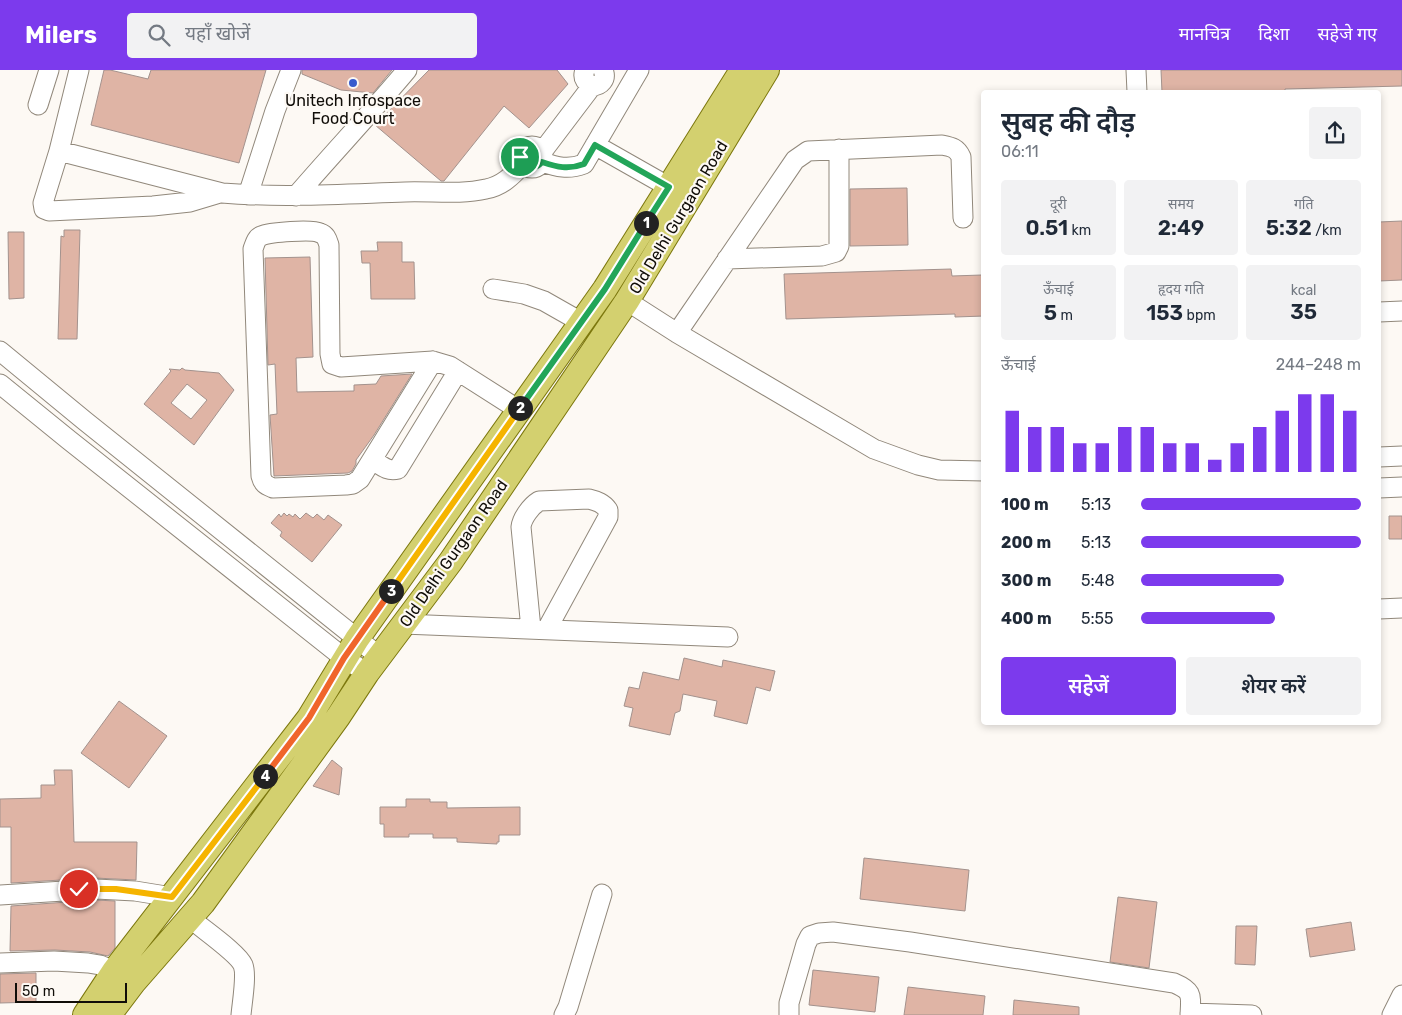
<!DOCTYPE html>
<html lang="hi">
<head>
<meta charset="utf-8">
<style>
	:root { --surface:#fff; --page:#f2f2f3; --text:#1f2937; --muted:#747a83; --accent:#7c3aed }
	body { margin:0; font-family:Rubik,"Noto Sans Devanagari",sans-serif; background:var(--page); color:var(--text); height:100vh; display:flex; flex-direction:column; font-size:19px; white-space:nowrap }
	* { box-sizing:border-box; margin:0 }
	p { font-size:16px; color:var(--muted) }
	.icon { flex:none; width:28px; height:28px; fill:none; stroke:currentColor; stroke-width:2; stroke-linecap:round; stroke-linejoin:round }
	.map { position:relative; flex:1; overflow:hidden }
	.side { position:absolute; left:981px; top:20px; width:400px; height:635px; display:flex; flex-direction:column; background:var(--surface); border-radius:5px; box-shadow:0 2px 8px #0003 }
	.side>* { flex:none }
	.scale { position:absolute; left:15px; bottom:12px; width:112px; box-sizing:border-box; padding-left:5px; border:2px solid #100d08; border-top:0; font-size:14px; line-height:18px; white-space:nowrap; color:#100d08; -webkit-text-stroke:4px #fdf9f4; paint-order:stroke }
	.pin { position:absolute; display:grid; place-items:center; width:42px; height:42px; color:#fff; margin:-21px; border:2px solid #fff; border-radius:50%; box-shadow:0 1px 5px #0007 }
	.km { position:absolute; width:25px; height:25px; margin:-12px; border-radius:50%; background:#222; color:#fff; font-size:14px; line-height:25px; text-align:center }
	.round { display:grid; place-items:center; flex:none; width:52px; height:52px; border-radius:5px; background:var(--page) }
	.headline { display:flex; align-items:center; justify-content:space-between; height:85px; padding:0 20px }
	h1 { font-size:28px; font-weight:600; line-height:38px }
	.stats { display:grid; grid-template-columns:repeat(3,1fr); gap:8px; height:85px; padding:5px 20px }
	.stats div { display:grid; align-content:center; border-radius:5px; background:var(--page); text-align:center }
	.stats b { font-size:21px; font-weight:600 }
	.stats small { font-size:14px; font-weight:400 }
	.stats p { font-size:14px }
	.chart { height:140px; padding:10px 20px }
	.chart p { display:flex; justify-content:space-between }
	.chart svg { width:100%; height:90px; margin-top:5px; stroke:var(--accent); stroke-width:6 }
	.button { display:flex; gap:10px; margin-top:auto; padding:10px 20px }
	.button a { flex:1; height:58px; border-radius:5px; background:var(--accent); color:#fff; font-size:20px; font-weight:600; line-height:58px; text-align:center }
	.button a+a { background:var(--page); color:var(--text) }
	ul { padding:0 20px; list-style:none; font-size:16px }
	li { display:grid; grid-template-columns:80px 60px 1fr; align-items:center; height:38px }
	li i { height:12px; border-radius:6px; background:var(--accent) }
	header { display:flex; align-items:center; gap:30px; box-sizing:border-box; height:70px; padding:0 25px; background:var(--accent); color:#fff }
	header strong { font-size:24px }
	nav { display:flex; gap:28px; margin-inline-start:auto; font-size:18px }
	.search { width:350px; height:45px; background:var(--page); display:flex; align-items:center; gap:12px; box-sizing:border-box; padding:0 18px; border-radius:5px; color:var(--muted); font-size:19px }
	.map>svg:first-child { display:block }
</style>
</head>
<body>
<header>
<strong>Milers</strong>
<div class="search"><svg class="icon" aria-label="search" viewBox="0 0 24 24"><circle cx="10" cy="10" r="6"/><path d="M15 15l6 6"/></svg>यहाँ खोजें</div>
<nav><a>मानचित्र</a><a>दिशा</a><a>सहेजे गए</a></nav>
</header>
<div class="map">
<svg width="1402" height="945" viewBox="0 0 1402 945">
	<rect width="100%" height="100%" fill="#fdf9f4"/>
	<path fill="#dfb4a5" stroke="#a3928d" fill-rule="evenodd" d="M 104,0 L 110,0 L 148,9 L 151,0 L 266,0 L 239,93 L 91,55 Z
		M 302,0 L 392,0 L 373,23 L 341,20 L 302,4 Z
		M 429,0 L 557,0 L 568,14 L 529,58 L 504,36 L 444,111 L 441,111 L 375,55 Z
		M 1161,0 L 1402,0 L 1402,16 L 1285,19 L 1285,22 L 1162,22 Z
		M 907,118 L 908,175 L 850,176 L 850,119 Z
		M 1402,151 L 1402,210 L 1379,211 L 1379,152 Z
		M 64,160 L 80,160 L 77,269 L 58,269 L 61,166 L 64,167 Z
		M 8,162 L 24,162 L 24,228 L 9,229 Z
		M 377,172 L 402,172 L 402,192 L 414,192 L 415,229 L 371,229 L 370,193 L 362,193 L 361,181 L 378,181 Z
		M 310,187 L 313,287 L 296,288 L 297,322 L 354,321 L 354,315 L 376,314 L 381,306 L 412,304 L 374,365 L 356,390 L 356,394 L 352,401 L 348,403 L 274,406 L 270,345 L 277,344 L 275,294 L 268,295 L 265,188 Z
		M 951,199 L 952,206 L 982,205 L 984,246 L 955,247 L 955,244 L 786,249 L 784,204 Z
		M 182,298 L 185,300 L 219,303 L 234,320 L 194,375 L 144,334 L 171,301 L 169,299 L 180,300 ZM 187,314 L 207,330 L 191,349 L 171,333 Z
		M 284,443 L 287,446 L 289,444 L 293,447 L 295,444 L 300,449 L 306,443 L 313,448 L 317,444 L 324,450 L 328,445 L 342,455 L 312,492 L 280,466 L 282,462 L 271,453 L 279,444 L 281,447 Z
		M 1389,446 L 1402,446 L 1402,469 L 1389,469 Z
		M 684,588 L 722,597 L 723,590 L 775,601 L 770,621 L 756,617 L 747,654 L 714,646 L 717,631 L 683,624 L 680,641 L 675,643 L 670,665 L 629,656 L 633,638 L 624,636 L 629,617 L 639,619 L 643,602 L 679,610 Z
		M 119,631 L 167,666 L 129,718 L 81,683 Z
		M 332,690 L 342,698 L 339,725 L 313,716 Z
		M 54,700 L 72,700 L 74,772 L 137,772 L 136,810 L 95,808 L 11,813 L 11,757 L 0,757 L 0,729 L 41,728 L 41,715 L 55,715 Z
		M 406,729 L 430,729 L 430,732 L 447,732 L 447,738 L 520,737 L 520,765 L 499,765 L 499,772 L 497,772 L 497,774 L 457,772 L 457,768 L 433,768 L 433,764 L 409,764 L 409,767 L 384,767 L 384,754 L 380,754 L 380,737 L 406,737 Z
		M 864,788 L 969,800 L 965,841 L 860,829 Z
		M 1118,827 L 1157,832 L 1149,898 L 1110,892 Z
		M 96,830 L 115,831 L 115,878 L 108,886 L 90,882 L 55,880 L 10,881 L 11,836 Z
		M 1351,852 L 1355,880 L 1310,887 L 1306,859 Z
		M 1236,856 L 1257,856 L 1255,895 L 1235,894 Z
		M 813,900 L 879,907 L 875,942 L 809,935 Z
		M 36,903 L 36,932 L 0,933 L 0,904 Z
		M 908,917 L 985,926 L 983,945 L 904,945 Z
		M 1014,930 L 1079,937 L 1079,945 L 1013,945 Z"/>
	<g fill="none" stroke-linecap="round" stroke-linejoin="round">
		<g stroke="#91887b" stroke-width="21">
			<path id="minor" d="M 79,0 L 59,81 L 222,123 C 283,128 344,124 405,122 C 432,121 460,125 486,119 C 502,116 512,106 523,94
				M 585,0 C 582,8 585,12 592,16 C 601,16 607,9 603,0
				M 1136,0 L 1137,22
				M 38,35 L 49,0
				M 595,75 L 669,117
				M521 87a11 11 0 1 1 22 0a11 11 0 1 1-22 0Z
				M 59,81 L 43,133 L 44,139 L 49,141 L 153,136 L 190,132 L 220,123
				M 542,82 L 592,16
				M 542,92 C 557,97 568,100 584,94 L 639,0
				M 248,125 L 275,41 L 291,0
				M 296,126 C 333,83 371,43 407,0
				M 727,189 L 822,186 L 836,182 L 839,176 L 839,79
				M 493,219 L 524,224 L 544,231 L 581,252
				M 627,231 L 677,263 L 874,379 L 918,395 L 939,400 L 984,401
				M 1379,242 L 1402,241
				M 677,263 L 795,90 L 808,81 L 942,75 C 952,77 957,78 961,87 L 963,148
				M 0,281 L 85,351 L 380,587
				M 433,291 L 360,409 L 353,414 L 346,415 L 273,418 C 266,415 263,414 261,406 L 253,179 C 255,174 256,168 261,166 C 270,162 312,159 320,163 C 326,165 327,169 329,175 L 330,284 L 332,294 L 341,297 L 433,291 L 450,296 L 519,340
				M 0,314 L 69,370 L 344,588 L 367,603
				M 1379,387 L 1402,386
				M 373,390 C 381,395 387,402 398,399 L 458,301
				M 1379,418 L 1402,417
				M 1379,539 L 1402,538
				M 403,554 L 728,567
				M 531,559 L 521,457 C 522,448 531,436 539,431 L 589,429 C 597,431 603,433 608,440 L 608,447 L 547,559
				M 0,825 L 96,819 L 135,821 L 172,827
				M 190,848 C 201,858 238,883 243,895 C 247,905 242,933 241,945
				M 0,893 L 54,891 L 88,893 L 100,895 L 126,907
				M 1190,943 L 1252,945
				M 564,945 L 568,937 L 602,824
				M 789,945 L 789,933 L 806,874 L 810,866 L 819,863 L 833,862 L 910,872 L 1174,913 C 1193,921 1191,925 1190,945
				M 1392,945 L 1402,925"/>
		</g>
		<g stroke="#7c770d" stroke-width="26">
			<path id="major" d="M 85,945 L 114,901 L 309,648 L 357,569 L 605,219 L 742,0
				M 109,945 L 134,912 L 203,833 L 338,647 L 367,603 L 451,491 L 627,231 L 767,0"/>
		</g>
		<use href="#minor" stroke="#fff" stroke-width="19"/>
		<use href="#major" stroke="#d3d06f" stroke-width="24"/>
	</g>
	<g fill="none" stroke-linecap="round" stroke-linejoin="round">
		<g stroke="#fff" stroke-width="10">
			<path id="split-1" d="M 520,87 C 523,98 534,101 542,92 C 557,97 568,100 584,94 L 595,75 L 669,117 L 646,153"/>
		</g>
		<g stroke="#fff" stroke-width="10">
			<path id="split-2" d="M 520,338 L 605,219 L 646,153"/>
		</g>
		<g stroke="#fff" stroke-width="10">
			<path id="split-3" d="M 391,521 L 520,338"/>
		</g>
		<g stroke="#fff" stroke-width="10">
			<path id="split-4" d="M 265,706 L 309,648 L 344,588 L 391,521"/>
		</g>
		<g stroke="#fff" stroke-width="10">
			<path id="split-5" d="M 79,819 L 116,819 L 172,827 L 265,706"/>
		</g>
		<use href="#split-1" stroke="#22a559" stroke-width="6"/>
		<use href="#split-2" stroke="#22a559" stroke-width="6"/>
		<use href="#split-3" stroke="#f5b400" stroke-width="6"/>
		<use href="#split-4" stroke="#f0652b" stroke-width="6"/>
		<use href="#split-5" stroke="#f5b400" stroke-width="6"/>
	</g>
	<circle fill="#385ccd" stroke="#fdf9f4" stroke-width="2" cx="353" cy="13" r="5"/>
	<g text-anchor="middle" stroke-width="4.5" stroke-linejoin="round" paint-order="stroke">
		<g font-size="16" fill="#100d08" stroke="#fdf9f4">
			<text x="353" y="36">Unitech Infospace<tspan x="353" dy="18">Food Court</tspan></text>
		</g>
		<g font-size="16" fill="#100d08" stroke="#fdf9f4">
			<text transform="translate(678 147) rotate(-59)" y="6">Old Delhi Gurgaon Road</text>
			<text transform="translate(453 483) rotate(-55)" y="6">Old Delhi Gurgaon Road</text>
		</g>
	</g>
</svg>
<div class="scale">50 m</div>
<div class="pin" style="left:520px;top:87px;background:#1e9e55"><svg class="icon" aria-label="arrive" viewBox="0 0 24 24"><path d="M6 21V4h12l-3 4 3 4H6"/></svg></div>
<div class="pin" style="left:79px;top:819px;background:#d93025"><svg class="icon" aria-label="check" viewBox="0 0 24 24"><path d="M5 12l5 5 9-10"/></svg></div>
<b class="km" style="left:646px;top:153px">1</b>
<b class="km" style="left:520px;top:338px">2</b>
<b class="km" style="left:391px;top:521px">3</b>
<b class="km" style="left:265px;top:706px">4</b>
<section class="side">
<div class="headline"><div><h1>सुबह की दौड़</h1><p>06:11</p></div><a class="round"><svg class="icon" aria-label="share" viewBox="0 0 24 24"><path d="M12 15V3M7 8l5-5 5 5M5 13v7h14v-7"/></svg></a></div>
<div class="stats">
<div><p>दूरी</p><b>0.51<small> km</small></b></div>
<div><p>समय</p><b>2:49</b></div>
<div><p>गति</p><b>5:32<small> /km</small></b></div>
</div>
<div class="stats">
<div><p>ऊँचाई</p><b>5<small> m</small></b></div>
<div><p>हृदय गति</p><b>153<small> bpm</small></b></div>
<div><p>kcal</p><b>35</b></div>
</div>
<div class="chart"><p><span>ऊँचाई</span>244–248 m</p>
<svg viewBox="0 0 160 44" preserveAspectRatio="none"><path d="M5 44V14M15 44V22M25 44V22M35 44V30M45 44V30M55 44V22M65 44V22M75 44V30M85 44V30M95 44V38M105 44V30M115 44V22M125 44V14M135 44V6M145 44V6M155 44V14"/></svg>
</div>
<ul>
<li><b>100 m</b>5:13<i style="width:100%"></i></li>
<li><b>200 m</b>5:13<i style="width:100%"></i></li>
<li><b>300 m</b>5:48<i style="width:65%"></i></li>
<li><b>400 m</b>5:55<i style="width:61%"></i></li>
</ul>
<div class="button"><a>सहेजें</a><a>शेयर करें</a></div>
</section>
</div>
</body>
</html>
